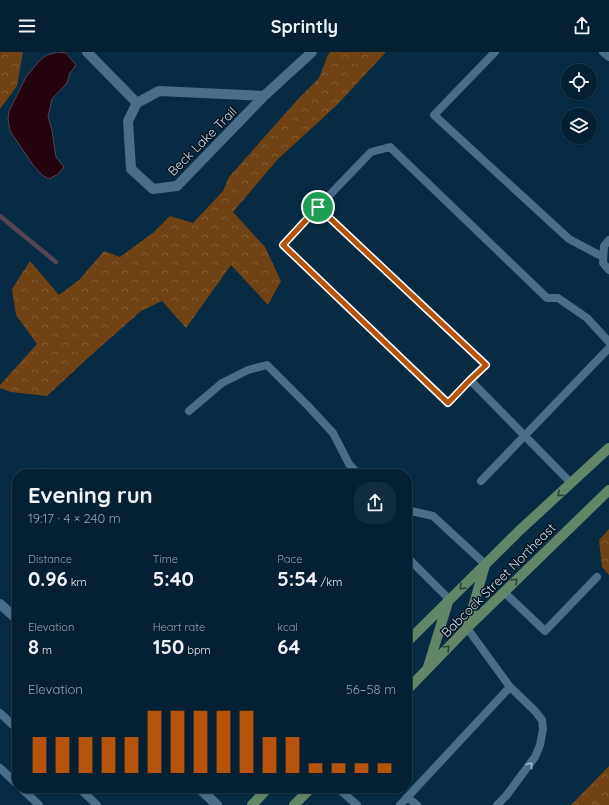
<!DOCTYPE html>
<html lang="en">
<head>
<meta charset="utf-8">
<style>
	:root { --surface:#042032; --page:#122d3e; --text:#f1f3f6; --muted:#97a3ac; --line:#253e4d; --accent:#b45309 }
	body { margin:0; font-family:Quicksand,sans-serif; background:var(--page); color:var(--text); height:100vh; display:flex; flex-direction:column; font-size:15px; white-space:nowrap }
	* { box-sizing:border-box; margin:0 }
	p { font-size:13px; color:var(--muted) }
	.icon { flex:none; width:22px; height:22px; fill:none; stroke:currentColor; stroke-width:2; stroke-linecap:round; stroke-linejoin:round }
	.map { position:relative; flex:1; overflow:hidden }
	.details { position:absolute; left:12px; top:417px; width:400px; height:324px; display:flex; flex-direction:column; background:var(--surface); border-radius:16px; box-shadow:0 1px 3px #0004,0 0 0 1px var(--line) }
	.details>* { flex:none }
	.fabs { position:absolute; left:561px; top:12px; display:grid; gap:8px }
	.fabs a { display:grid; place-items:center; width:36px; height:36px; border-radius:50%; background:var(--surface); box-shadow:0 1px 3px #0004,0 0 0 1px var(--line); font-size:20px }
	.pin { position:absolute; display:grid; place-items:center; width:34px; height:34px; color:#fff; margin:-17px; border:2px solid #fff; border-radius:50%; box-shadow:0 1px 4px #0007 }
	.round { display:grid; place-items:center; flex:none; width:42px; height:42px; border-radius:16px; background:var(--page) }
	.headline { display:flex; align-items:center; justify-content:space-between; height:68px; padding:0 16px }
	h1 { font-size:22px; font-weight:800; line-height:30px }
	.metrics { display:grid; grid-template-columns:repeat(3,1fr); gap:6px; height:68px; padding:4px 16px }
	.metrics div { display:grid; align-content:center }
	.metrics b { font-size:20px; font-weight:800 }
	.metrics small { font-size:11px; font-weight:400 }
	.metrics p { font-size:11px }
	.chart { height:112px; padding:8px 16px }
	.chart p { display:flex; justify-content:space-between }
	.chart svg { width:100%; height:72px; margin-top:4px; stroke:var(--accent); stroke-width:6 }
	header { display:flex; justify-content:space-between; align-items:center; height:52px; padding:0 16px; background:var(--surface); font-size:18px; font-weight:800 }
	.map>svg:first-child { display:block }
</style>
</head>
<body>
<header><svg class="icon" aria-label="menu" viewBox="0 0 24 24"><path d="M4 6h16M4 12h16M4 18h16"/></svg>Sprintly<svg class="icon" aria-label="share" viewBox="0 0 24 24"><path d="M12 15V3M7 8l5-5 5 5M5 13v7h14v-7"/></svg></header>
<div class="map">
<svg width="609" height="753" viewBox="0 0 609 753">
	<defs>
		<pattern id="forest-crowns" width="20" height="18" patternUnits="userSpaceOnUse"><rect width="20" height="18" fill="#714213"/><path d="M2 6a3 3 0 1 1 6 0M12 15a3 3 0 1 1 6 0" fill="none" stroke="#845d36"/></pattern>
	</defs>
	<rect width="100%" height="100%" fill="#062b42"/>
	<path fill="url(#forest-crowns)" d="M 0,0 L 23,0 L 17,34 L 0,57 Z
		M 330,0 L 386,0 L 337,53 L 278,107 L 233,160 L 265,195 L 281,229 L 268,253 L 231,213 L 186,276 L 162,249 L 141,259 L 90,304 L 47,344 L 11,340 L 0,336 L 0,333 L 37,292 L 16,263 L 12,237 L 30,209 L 59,243 L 79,228 L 104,199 L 120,205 L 154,180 L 170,164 L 193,171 L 223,139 L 229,125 L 299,46 L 319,26 L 328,3 Z
		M 609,477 L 609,523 L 602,515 L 599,488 Z
		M 609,714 L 609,753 L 571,753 Z"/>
	<path fill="#22030e" stroke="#554552" d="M 58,0 L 66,1 L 76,13 L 70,21 L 67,31 L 52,47 L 48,65 L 52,78 L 56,105 L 64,115 L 58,122 L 49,127 L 42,123 L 33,113 L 10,79 L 8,67 L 9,59 L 26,25 L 39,9 L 47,3 Z"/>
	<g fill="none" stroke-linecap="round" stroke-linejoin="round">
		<path stroke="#554552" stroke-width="4.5" d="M 0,164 L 56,210"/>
		<path stroke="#4a6e88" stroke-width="8" d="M 495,0 L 434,63 L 569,187 L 603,205
			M 603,0 L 609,5
			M 318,155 L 486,313 L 470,328 L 448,351 L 283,193 Z
			M 318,155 L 371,100 L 390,95 L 547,246 L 558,246 L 587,266 L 609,290
			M 609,188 L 604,194 L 603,211 L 609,218
			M 470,328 L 571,431
			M 189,359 L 222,331 L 248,318 L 267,313 L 309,355 L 333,381 L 349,412 L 358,422
			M 47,422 L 48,420 L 50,422
			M 481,429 L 609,296
			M 17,454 L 15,457 L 17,459
			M 407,458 L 433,464 L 485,512
			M 407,511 L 410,508 L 449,547
			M 504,540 L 545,579 L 597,525
			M 0,661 L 17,677
			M 0,716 L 17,732
			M 21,736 L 39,753
			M 79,736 L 97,753
			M 338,736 L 357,753
			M 407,745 L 417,753
			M 400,753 L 510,635 L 467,576
			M 497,753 L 506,744 L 535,705 L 540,693 L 543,677 L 542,668 L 535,659 L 510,635"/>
		<path stroke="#4a6e88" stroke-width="10" d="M 87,0 L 137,51
			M 264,44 L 159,39 L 137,51 L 128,69 L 131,117 L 153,137 L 177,134 L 264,44 L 312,0
			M 0,552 L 17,567
			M 199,736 L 217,753"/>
		<path stroke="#648668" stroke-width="10" d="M 467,576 L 485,513
			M 407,590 L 520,478 L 609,396
			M 428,615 L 448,550
			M 407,638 L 467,576 L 609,438
			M 252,753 L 268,736
			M 294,753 L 311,736"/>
	</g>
	<defs><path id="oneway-chevron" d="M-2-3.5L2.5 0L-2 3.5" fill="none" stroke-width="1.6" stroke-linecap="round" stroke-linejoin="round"/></defs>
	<g stroke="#2b413b">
		<use href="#oneway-chevron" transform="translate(560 442) rotate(138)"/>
		<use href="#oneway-chevron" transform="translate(515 529) rotate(-44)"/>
		<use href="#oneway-chevron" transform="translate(462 535) rotate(136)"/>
		<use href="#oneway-chevron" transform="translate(447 596) rotate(-46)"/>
	</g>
	<use stroke="#9fb8cb" href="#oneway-chevron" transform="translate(530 713) rotate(-53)"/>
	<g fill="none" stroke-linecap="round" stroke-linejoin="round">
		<g stroke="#fff" stroke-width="8">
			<path id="route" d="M 318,155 L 486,313 L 470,328 L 448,351 L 283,193 Z"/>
		</g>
		<use href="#route" stroke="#b45309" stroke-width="5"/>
	</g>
	<g text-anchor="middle" stroke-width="3" stroke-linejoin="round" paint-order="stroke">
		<g font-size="13" fill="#cde0ef" stroke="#05131d">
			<text transform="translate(202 89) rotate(-45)" y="5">Beck Lake Trail</text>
			<text transform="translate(498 528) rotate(-45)" y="5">Babcock Street Northeast</text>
		</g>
	</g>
</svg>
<div class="fabs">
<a><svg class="icon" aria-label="locate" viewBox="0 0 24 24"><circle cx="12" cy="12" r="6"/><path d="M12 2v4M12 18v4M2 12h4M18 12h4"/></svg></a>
<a><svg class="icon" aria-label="layers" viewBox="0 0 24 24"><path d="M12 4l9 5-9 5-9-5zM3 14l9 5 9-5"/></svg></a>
</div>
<div class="pin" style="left:318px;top:155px;background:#1e9e55"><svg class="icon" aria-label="arrive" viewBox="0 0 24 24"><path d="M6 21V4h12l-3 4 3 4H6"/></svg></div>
<section class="details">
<div class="headline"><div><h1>Evening run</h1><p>19:17 · 4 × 240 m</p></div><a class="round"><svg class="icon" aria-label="share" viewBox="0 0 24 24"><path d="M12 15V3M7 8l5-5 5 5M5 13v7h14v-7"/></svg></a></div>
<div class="metrics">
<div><p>Distance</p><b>0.96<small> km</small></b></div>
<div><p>Time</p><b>5:40</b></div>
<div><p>Pace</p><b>5:54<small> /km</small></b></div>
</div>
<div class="metrics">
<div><p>Elevation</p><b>8<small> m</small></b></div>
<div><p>Heart rate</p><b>150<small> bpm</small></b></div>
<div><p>kcal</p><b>64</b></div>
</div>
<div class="chart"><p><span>Elevation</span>56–58 m</p>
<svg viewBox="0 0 160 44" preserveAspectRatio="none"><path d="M5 44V22M15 44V22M25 44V22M35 44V22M45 44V22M55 44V6M65 44V6M75 44V6M85 44V6M95 44V6M105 44V22M115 44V22M125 44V38M135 44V38M145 44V38M155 44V38"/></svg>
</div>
</section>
</div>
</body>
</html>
